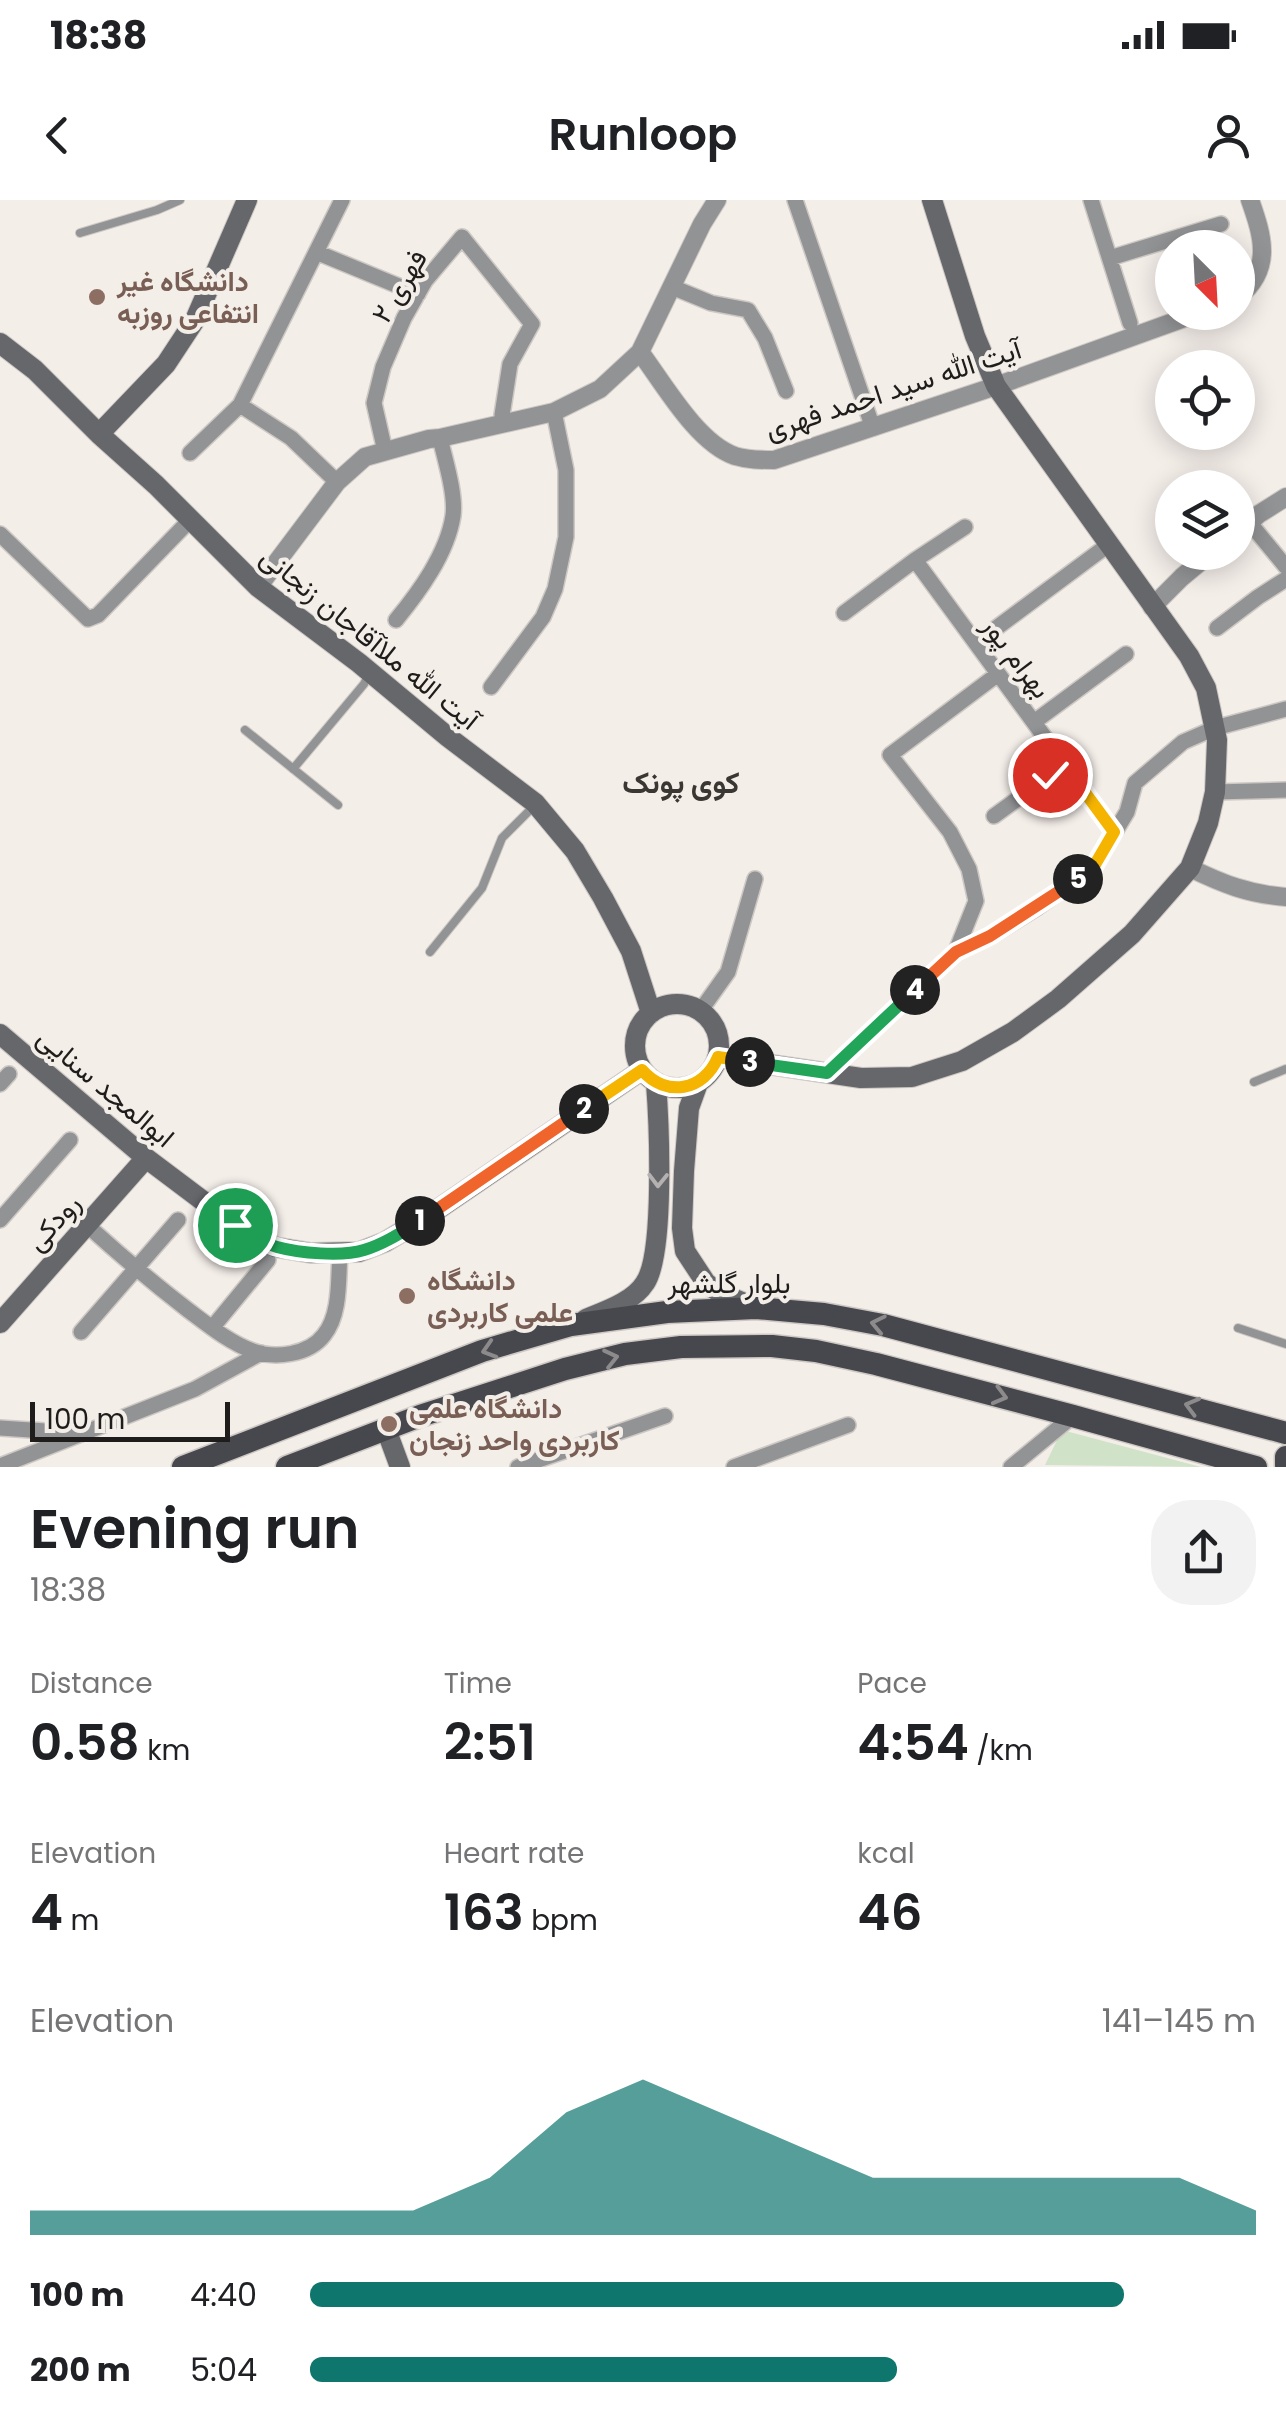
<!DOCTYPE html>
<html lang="en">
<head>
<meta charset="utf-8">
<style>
	:root { --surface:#fff; --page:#f2f2f2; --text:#202124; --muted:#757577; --accent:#0f766e }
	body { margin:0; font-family:Poppins,Vazirmatn,sans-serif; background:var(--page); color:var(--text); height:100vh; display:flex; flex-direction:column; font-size:38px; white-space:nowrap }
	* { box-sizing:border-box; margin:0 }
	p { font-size:32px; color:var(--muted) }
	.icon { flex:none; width:55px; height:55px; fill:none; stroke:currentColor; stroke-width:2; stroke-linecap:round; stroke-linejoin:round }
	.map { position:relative; height:1267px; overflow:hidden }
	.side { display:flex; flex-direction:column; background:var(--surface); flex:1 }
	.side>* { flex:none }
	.needle { width:65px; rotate:156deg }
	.controls { position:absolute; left:1155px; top:30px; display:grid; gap:20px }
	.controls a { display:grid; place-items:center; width:100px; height:100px; border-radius:50%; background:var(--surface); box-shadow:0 5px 25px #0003; font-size:50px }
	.scale { position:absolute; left:30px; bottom:25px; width:200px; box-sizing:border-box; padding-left:10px; border:5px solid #1f1d1b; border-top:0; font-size:28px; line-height:35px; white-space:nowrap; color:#1f1d1b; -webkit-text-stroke:8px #f4eee9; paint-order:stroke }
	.pin { position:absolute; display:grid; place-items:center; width:85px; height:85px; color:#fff; margin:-42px; border:5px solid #fff; border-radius:50%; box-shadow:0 2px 10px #0007 }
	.km { position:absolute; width:50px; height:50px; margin:-25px; border-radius:50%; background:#222; color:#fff; font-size:28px; line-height:50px; text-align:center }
	.round { display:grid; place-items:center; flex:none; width:105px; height:105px; border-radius:40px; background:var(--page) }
	.overview { display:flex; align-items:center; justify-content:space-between; height:170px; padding:0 30px }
	h1 { font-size:55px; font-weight:600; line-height:75px }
	.metrics { display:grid; grid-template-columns:repeat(3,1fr); gap:15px; height:170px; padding:10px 30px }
	.metrics div { display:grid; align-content:center }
	.metrics b { font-size:50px; font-weight:600 }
	.metrics small { font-size:28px; font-weight:400 }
	.metrics p { font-size:28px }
	.chart { height:280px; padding:20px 30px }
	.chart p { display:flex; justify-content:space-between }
	.chart svg { width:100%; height:180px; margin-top:10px; fill:var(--accent); opacity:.7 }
	ul { padding:0 30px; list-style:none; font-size:32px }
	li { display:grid; grid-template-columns:160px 120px 1fr; align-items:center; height:75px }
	li i { height:25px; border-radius:12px; background:var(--accent) }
	.status { display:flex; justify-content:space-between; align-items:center; height:70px; padding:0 50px; background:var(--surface); direction:ltr }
	.status svg { height:28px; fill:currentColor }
	header { display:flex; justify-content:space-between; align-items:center; height:130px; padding:0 30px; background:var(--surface); font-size:45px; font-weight:600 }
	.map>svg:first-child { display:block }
</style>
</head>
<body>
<div class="status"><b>18:38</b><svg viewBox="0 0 49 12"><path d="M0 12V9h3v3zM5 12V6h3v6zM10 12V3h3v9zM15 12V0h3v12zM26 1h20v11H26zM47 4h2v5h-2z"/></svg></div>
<header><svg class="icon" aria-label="back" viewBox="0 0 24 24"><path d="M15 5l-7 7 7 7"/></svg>Runloop<svg class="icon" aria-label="person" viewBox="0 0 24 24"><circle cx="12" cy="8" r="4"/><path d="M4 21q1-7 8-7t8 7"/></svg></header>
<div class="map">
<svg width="1286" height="1267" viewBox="0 0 1286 1267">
	<rect width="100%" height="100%" fill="#f4eee9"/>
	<path fill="#d0e2c7" d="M 1062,1230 L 1201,1267 L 1045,1265 Z"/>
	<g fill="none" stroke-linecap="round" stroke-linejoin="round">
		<g stroke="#cec8c4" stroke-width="10">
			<path id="service" d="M 80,33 L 157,10 L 180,0
				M 245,530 L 338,605
				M 293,569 L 364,484 L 368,476
				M 430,752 L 482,688 L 502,638 L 533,607
				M 1254,882 L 1286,869
				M 1238,1128 L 1286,1144"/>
		</g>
		<g stroke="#cec8c4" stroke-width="18">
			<path id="minor" d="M 795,0 L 873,228
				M 1091,0 L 1130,123
				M 316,52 L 418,94
				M 1110,58 L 1221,24
				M 672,87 L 711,103 L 748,110 L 765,138 L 786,191
				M 240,205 L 291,238 L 337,282
				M 385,251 L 374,203 L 383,167 L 404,118 L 425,81 L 462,37 L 532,124 L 510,164 L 502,215
				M 190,253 L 240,205 L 342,0
				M 1249,322 L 1286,367
				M 0,334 L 88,419 L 98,415 L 191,319
				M 915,360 L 1114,632
				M 844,413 L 915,360 L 965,327
				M 396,420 C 419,392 447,354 453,316 C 456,294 445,260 440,238
				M 1217,428 L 1258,397 L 1286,379
				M 976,443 L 1108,345
				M 491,487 L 543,417 L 555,389 L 566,337 L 566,270 L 554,212
				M 1034,522 L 1126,454
				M 1215,592 L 1286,590
				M 994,616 L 1064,565
				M 956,751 L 976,701 L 969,669 L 950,632 L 890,555 L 998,474
				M 701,810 L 728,772 L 755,679
				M 827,873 L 956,751 L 990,737 L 1038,707 L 1093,668 L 1127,612 L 1135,583 L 1183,542 L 1215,528 L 1286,509
				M 0,884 L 9,874
				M 0,1020 L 70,940
				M 88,1026 C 120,1055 153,1083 188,1110 C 208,1125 230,1143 253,1151 C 275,1159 309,1155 324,1135 C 341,1114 338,1079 340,1053
				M 212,1128 L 268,1060
				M 81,1132 L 178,1020
				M 0,1228 L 76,1233
				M 0,1266 L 195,1189 L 261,1153
				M 518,1267 L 665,1216
				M 734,1267 L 848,1225
				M 1011,1267 L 1073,1216"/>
		</g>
		<g stroke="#cec8c4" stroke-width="20">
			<path id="tertiary" d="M 1238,97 C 1273,69 1263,37 1250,0
				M 640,152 C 664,184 697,243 735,256 C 748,260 761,260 774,260 L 996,186 L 1201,112
				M 1238,332 L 1259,314 L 1286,297
				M 258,387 L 337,282 L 365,257 L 429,239 L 440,238 L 554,212 L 600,189 L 640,152 L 702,24 L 717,0
				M 1152,407 L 1182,377 L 1212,352
				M 1190,668 C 1223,684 1248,694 1286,697"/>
		</g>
		<g stroke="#cec8c4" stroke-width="22">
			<path id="secondary" d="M 0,143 L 35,170 L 99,234 L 156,285 L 258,387 L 359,463 L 448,537 L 535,603 L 575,651 L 603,698 L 631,751 L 651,813
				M 99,234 L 166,164 L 195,120 L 247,0
				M635 846a42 42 0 1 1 84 0a42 42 0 1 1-84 0Z
				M 0,834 L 146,958 L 235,1025 L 275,1047 L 311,1053 L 359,1052 L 385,1042 L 428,1016 L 642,870
				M 719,857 L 861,878 L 912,877 L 962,861 L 1013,832 L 1058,799 L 1132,734 L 1190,668 L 1208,623 L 1215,592 L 1217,540 L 1206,488 L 1189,456 L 996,186 L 975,136 L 932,0
				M 698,883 L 689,908 L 684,971 L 682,1028 L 685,1051 L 706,1083 L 720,1093 L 754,1107
				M 586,1119 C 605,1111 633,1102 645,1083 C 665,1054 659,921 656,883
				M 0,1123 L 146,958
				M 386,1229 L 400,1267"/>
		</g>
		<g stroke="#cec8c4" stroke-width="25">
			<path id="primary" d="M 1286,1257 L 1286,1265
				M 183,1267 L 482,1151 L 571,1125 L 667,1112 L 756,1108 L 824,1114 L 883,1125 L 1286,1233
				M 287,1267 L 420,1216 L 565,1169 L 625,1154 L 681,1147 L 772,1146 L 816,1151 L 876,1164 L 1073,1216 L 1256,1267"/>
		</g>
		<use href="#service" stroke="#929395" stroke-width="8"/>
		<use href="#minor" stroke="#929395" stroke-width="15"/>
		<use href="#tertiary" stroke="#929395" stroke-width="18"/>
		<use href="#secondary" stroke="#66676b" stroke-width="20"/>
		<use href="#primary" stroke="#47484d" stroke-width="22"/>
	</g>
	<defs><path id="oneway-chevron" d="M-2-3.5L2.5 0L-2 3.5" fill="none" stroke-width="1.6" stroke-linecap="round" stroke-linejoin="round" transform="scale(2.5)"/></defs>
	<use stroke="#b4b1b0" href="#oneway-chevron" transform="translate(658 980) rotate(91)"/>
	<g stroke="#8c8a8b">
		<use href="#oneway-chevron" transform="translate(878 1124) rotate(-168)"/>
		<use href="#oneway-chevron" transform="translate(489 1150) rotate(163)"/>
		<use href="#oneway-chevron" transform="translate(611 1158) rotate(-13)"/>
		<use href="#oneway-chevron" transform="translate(1000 1196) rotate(15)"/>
		<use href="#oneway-chevron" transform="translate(1192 1206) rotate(-165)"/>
	</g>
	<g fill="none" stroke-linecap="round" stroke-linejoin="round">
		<g stroke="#fff" stroke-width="20">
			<path id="split-1" d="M 235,1025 C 248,1032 263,1043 277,1047 C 299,1053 342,1057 364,1050 C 384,1044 402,1032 420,1021"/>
		</g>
		<g stroke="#fff" stroke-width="20">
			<path id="split-2" d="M 420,1021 L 584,909"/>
		</g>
		<g stroke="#fff" stroke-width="20">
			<path id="split-3" d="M 584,909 L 642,870 C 666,898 704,891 718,857 L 750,862"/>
		</g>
		<g stroke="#fff" stroke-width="20">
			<path id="split-4" d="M 750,862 L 827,873 L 915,790"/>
		</g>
		<g stroke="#fff" stroke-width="20">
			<path id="split-5" d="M 915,790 L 956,752 L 990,736 L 1078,679"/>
		</g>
		<g stroke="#fff" stroke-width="20">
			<path id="split-6" d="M 1050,575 L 1064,564 L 1114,632 L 1093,668 L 1078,679"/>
		</g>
		<use href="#split-1" stroke="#22a559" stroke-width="12"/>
		<use href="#split-2" stroke="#f0652b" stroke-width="12"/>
		<use href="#split-3" stroke="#f5b400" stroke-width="12"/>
		<use href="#split-4" stroke="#22a559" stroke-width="12"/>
		<use href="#split-5" stroke="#f0652b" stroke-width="12"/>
		<use href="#split-6" stroke="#f5b400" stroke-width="12"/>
	</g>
	<g fill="#8d6e63" stroke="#f4eee9" stroke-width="4">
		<circle cx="97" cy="97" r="10"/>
		<circle cx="407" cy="1096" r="10"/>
		<circle cx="389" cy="1224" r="10"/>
	</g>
	<g text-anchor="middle" stroke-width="8" stroke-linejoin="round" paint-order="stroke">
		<g font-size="28" font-weight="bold" fill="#785e54" stroke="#f4eee9" text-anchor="start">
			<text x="117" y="91">دانشگاه غیر<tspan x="117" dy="32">انتفاعی روزبه</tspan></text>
			<text x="427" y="1090">دانشگاه<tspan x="427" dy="32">علمی کاربردی</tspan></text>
			<text x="409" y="1218">دانشگاه علمی<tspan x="409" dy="32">کاربردی واحد زنجان</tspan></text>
		</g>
		<g font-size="28" fill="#1f1d1b" stroke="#f4eee9">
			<text transform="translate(399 86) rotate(-59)" y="10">فهری ۲</text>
			<text transform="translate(893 189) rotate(-18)" y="10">آیت الله سید احمد فهری</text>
			<text transform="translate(370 438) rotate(39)" y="10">آیت الله ملاآقاجان زنجانی</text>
			<text transform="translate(1017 457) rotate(53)" y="10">بهرام پور</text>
			<text transform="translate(106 887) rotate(40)" y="10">ابوالمجد سنایی</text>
			<text transform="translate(53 1022) rotate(-48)" y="10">رودکی</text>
			<text x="729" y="1093">بلوار گلشهر</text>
		</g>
		<g font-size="30" font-weight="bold" fill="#3a3632" stroke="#f4eee9">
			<text x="681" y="593">کوی پونک</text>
		</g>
	</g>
</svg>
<div class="controls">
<a><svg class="needle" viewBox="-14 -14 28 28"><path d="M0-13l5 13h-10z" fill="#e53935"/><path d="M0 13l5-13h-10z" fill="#757577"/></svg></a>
<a><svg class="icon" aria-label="locate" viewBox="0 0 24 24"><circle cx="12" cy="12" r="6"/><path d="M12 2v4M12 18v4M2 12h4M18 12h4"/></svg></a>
<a><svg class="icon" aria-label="layers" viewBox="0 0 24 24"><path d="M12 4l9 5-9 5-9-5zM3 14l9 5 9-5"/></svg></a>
</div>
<div class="scale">100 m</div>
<div class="pin" style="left:235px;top:1025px;background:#1e9e55"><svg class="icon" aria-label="arrive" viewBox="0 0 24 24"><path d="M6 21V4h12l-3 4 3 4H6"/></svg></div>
<div class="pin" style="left:1050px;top:575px;background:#d93025"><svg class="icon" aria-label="check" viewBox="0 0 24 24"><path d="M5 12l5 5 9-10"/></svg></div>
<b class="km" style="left:420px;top:1021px">1</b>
<b class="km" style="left:584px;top:909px">2</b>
<b class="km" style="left:750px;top:862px">3</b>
<b class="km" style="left:915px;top:790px">4</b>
<b class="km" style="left:1078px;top:679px">5</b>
</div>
<section class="side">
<div class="overview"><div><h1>Evening run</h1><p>18:38</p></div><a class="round"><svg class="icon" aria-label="share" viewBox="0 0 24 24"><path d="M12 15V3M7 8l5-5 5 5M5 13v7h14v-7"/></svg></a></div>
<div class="metrics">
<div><p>Distance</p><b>0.58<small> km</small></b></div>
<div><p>Time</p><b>2:51</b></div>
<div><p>Pace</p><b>4:54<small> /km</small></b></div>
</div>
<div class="metrics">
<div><p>Elevation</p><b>4<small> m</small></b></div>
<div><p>Heart rate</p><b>163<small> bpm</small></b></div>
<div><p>kcal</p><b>46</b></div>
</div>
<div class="chart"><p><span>Elevation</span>141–145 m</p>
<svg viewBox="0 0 160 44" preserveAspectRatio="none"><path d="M0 44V38L10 38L20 38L30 38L40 38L50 38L60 30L70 14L80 6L90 14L100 22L110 30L120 30L130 30L140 30L150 30L160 38V44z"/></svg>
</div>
<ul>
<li><b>100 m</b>4:40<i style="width:86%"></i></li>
<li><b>200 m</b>5:04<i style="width:62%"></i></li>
</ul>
</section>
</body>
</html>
